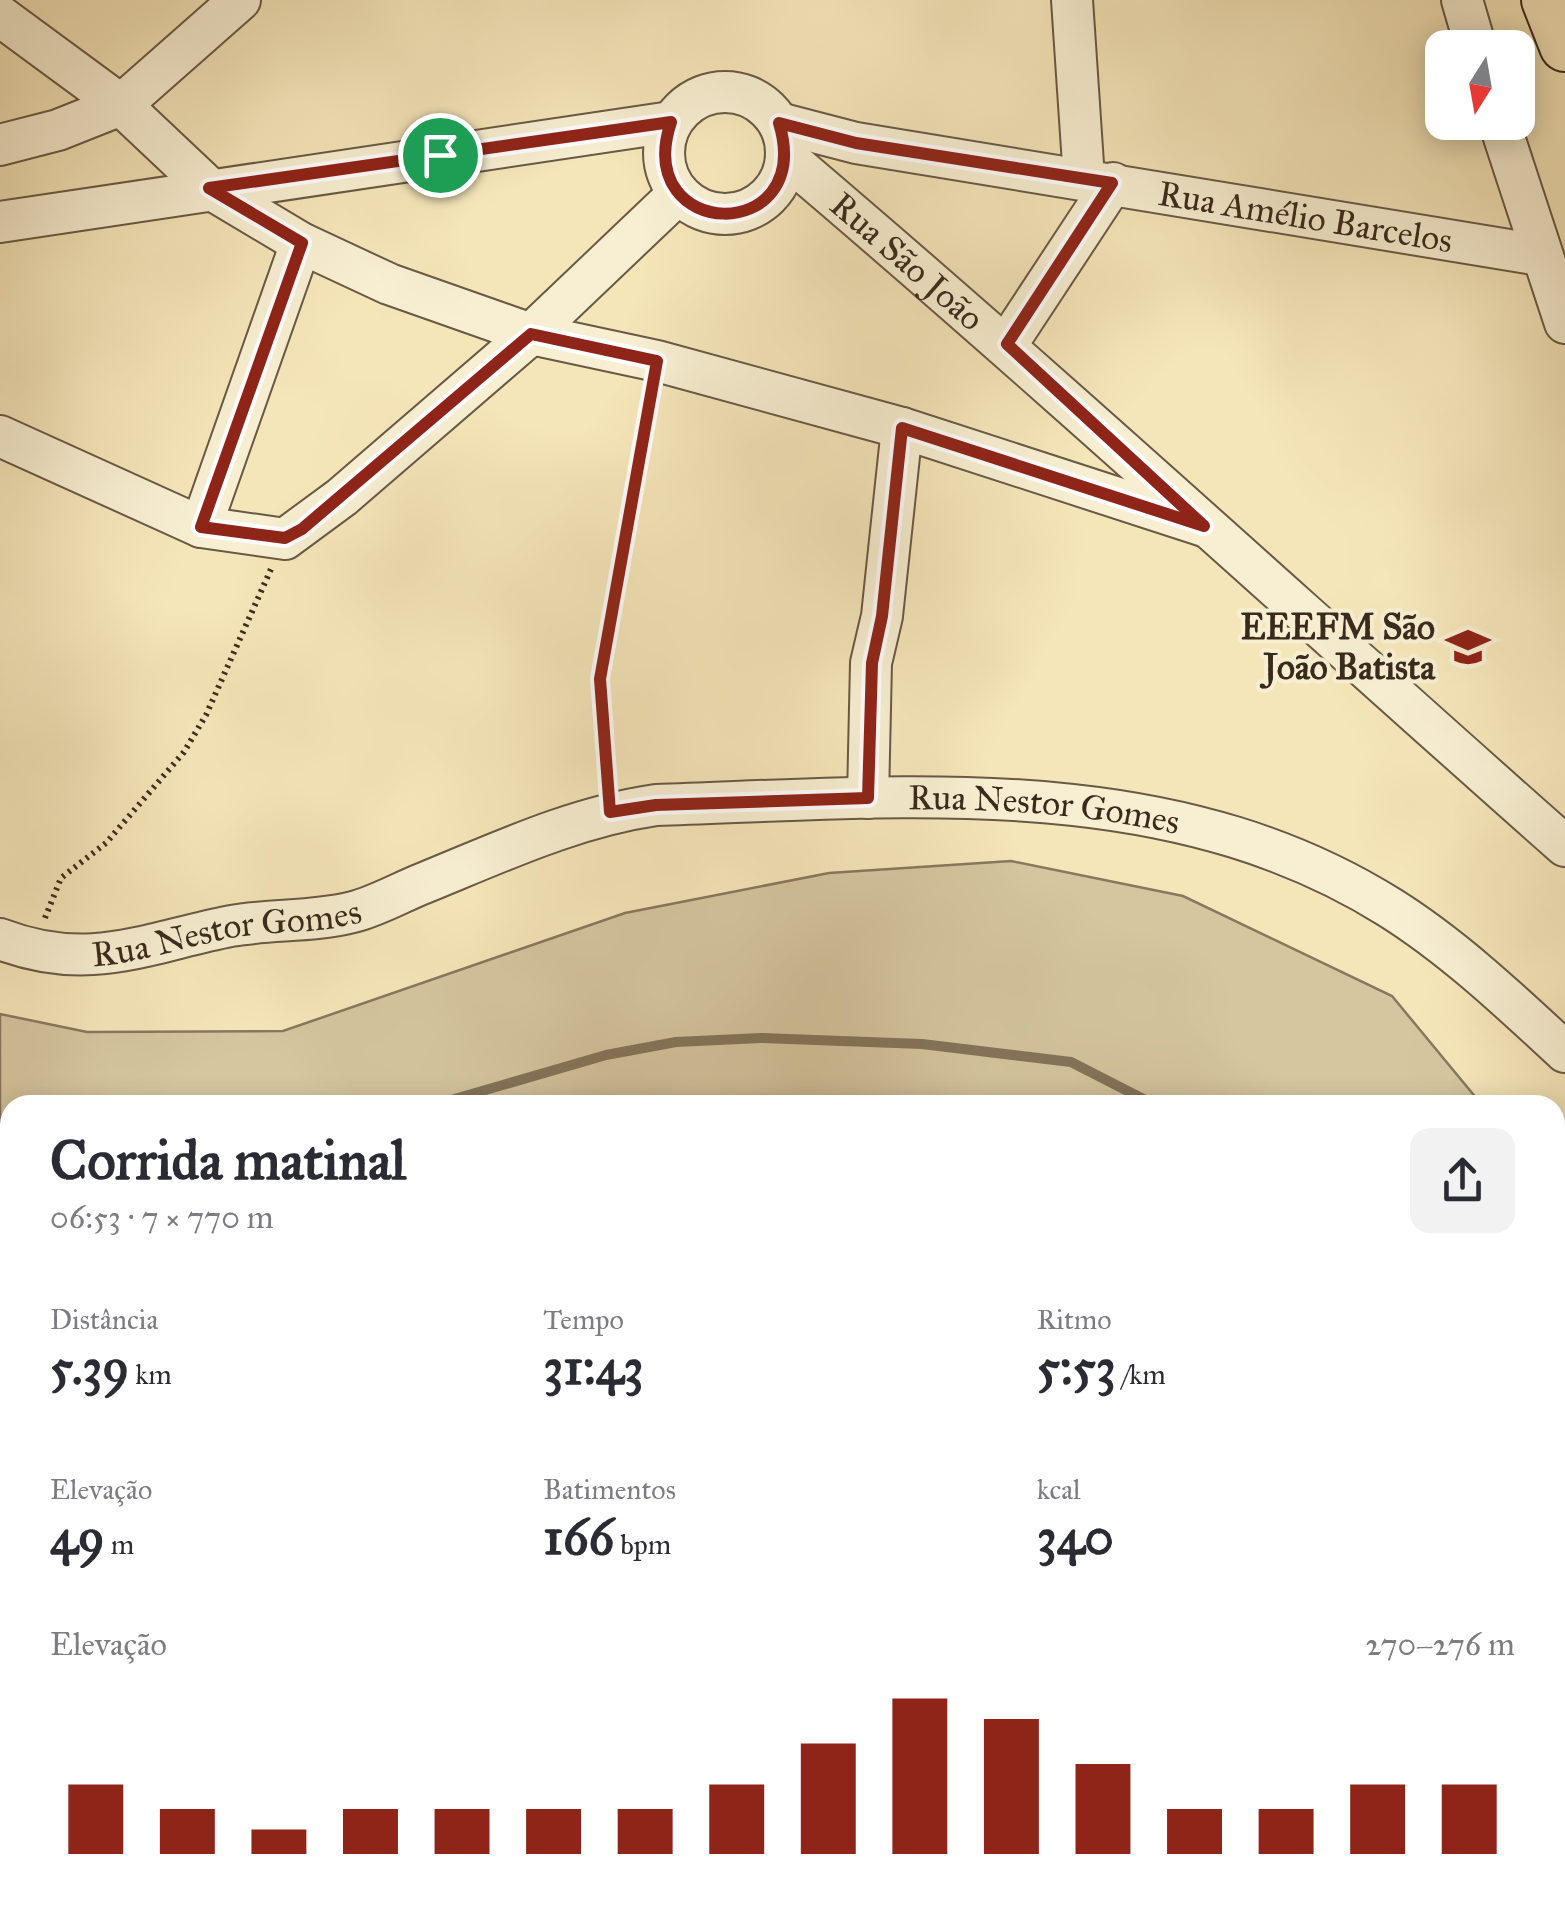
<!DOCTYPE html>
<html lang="pt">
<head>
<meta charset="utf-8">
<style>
	:root { --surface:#fff; --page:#f2f2f3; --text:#2b2b33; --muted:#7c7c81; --accent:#8f2418 }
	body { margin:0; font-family:"IM FELL Great Primer",serif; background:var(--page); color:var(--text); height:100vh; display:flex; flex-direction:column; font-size:38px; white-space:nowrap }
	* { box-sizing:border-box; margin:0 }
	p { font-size:32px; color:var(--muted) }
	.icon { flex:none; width:55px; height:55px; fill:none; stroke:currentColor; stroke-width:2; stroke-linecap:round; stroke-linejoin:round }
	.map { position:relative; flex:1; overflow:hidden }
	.panel { position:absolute; left:0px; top:1095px; width:1565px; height:812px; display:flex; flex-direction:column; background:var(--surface); border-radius:30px 30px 0 0; box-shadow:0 5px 25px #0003 }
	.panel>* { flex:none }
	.needle { width:65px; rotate:191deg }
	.fabs { position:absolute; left:1425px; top:30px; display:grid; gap:20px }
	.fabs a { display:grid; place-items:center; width:110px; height:110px; border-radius:20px; background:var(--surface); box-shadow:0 5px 25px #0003; font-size:50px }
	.pin { position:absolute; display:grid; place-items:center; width:85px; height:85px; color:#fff; margin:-42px; border:5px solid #fff; border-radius:50%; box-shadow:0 2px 10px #0007 }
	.round { display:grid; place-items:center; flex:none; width:105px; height:105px; border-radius:20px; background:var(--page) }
	.summary { display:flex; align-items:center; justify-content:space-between; height:170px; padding:0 50px }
	h1 { font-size:55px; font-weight:700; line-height:75px }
	.stats { display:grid; grid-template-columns:repeat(3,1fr); gap:15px; height:170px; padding:10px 50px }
	.stats div { display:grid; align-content:center }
	.stats b { font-size:50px; font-weight:700 }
	.stats small { font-size:28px; font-weight:400 }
	.stats p { font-size:28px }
	.chart { height:280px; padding:20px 50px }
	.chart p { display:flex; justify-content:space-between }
	.chart svg { width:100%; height:180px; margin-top:10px; stroke:var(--accent); stroke-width:6 }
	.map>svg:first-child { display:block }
</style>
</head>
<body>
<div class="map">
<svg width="1565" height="1907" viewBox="0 0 1565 1907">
	<rect width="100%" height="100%" fill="#f5e6ba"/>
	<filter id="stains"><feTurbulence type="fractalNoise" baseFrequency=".002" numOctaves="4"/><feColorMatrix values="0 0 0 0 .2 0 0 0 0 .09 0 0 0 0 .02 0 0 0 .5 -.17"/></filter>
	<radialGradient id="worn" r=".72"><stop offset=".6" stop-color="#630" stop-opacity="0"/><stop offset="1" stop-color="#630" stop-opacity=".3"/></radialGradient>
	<path fill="#d5c69f" stroke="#88785e" stroke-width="2.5" d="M 1011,861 L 1183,896 L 1392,996 L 1482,1105 L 10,1105 L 10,1898 L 138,1898 L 135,1907 L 0,1907 L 0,1014 L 87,1032 L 283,1031 L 625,913 L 829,873 Z
		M 1555,1194 L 1565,1206 L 1565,1663 L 1555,1657 Z"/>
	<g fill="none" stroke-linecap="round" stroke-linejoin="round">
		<path stroke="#84745a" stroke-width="10" d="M 434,1105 L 606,1055 L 676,1042 L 761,1038 L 922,1044 L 1071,1062 L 1155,1105
			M 0,1285 L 10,1280
			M 1555,1397 L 1565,1407"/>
		<g stroke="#695944" stroke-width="44">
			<g id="minor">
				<path d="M 1072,0 L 1084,179"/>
				<path d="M 1462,0 L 1476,48"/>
				<path d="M 0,16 L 121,105 L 209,188 L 301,243 L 389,284 L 531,334 L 657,361 L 902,428 L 1204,526"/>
				<circle cx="725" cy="153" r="61"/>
				<path d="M 1499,122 L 1565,323"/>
				<path id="s1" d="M 779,123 L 856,143 L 1540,255"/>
				<path d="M 0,145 L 58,130 L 121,105 L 240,0"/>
				<path id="s2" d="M 786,157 C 1050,381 1305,616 1565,846"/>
				<path d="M 0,222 L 671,122"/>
				<path d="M 1007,344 L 1113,183"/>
				<path d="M 0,436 L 201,527 L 285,539 L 342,497 L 531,334 L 678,194"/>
				<path d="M 201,527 L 301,243"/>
				<path d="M 868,798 L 871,663 L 882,616 L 902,428"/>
				<path id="s3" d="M 0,939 C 89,973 145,943 231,926 C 271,919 314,922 353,912 C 377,906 401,892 424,883 C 500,852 574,817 656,805 C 904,797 1168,769 1389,907 C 1453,947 1510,1001 1565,1052"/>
				<path d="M 1555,1866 L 1565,1872"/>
				<path d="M 419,1898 L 440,1907"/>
				<path d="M 1087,1898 L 1110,1907"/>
				<path d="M 1491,1898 L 1492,1907"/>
				<path d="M 381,1907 L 387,1898"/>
			</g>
		</g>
		<g stroke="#3a2a1c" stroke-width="54">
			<path id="major" d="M 1547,0 L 1565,46"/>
		</g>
		<path stroke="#3a2a1c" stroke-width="6" stroke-dasharray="2.5 5" stroke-linecap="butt" d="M 607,780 L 600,679 L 651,393
			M 45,918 L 61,878 L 106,843 L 184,752 L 206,715 L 271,569"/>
		<use href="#minor" stroke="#f8efd2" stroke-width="40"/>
		<use href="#major" stroke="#f5e6ba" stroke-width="50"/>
	</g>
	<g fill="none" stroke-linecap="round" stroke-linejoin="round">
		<g stroke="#fff" stroke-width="20">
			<path id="route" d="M 671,122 C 631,242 816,246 779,123 L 856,143 L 1112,183 L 1007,344 L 1204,526 L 902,428 L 882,616 L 872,663 L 868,798 L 656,805 L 610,812 L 600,679 L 657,361 L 531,334 L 302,529 L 285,538 L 201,527 L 302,243 L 209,188 Z"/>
		</g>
		<use href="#route" stroke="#8f2418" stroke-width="12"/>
	</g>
	<defs>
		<g id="school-bare" transform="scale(3.45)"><path d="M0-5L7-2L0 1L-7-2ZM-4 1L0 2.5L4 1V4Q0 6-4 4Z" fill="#8f2418" stroke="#f8efd2" stroke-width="2.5" paint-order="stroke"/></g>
	</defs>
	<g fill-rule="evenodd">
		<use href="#school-bare" x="1468" y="647"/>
	</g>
	<g text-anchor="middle" stroke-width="8" stroke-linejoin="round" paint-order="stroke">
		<g font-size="35" fill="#3a2a1c" stroke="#f8efd2">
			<text dy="12" stroke="none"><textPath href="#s1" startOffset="535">Rua Amélio Barcelos</textPath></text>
			<text dy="12" stroke="none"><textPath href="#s2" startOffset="160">Rua São João</textPath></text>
			<text dy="12" stroke="none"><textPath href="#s3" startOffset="1070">Rua Nestor Gomes</textPath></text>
			<text dy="12" stroke="none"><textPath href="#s3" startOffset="230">Rua Nestor Gomes</textPath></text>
		</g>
		<g font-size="35" font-weight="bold" fill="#3a2a1c" stroke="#f8efd2" text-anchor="end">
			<text x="1435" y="639">EEEFM São<tspan x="1435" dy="40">João Batista</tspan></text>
		</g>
	</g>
	<rect width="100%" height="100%" filter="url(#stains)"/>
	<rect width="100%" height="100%" fill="url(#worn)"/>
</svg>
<div class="fabs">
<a><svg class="needle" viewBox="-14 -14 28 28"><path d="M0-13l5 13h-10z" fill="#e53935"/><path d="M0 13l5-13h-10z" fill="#7c7c81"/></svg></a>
</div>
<div class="pin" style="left:440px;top:155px;background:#1e9e55"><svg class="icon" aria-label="arrive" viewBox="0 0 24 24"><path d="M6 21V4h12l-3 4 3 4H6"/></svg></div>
<section class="panel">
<div class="summary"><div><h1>Corrida matinal</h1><p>06:53 · 7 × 770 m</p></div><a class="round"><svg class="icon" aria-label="share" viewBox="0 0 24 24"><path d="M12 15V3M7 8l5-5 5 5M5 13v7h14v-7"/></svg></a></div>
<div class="stats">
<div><p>Distância</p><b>5.39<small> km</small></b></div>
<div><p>Tempo</p><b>31:43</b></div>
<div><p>Ritmo</p><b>5:53<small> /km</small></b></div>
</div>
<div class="stats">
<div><p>Elevação</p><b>49<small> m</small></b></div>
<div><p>Batimentos</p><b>166<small> bpm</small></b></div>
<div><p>kcal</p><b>340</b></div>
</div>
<div class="chart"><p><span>Elevação</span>270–276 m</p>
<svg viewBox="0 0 160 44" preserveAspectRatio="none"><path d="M5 44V27M15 44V33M25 44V38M35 44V33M45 44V33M55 44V33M65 44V33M75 44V27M85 44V17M95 44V6M105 44V11M115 44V22M125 44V33M135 44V33M145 44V27M155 44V27"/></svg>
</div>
</section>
</div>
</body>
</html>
